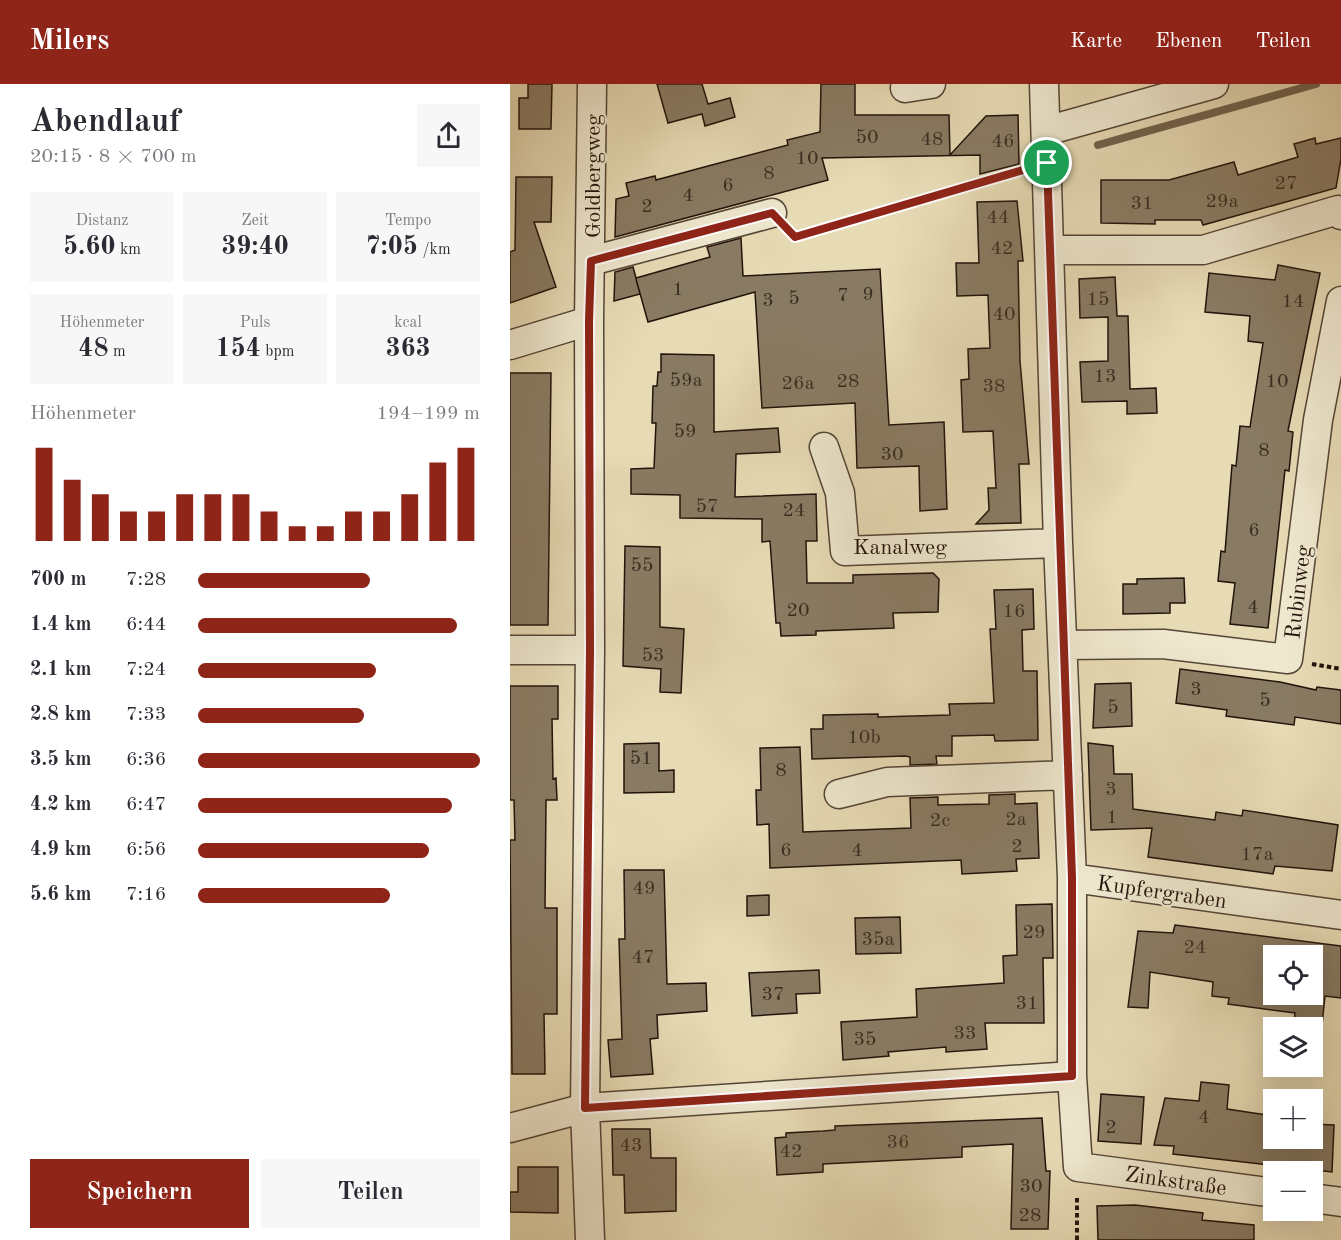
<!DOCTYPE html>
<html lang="de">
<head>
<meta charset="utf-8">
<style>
	:root { --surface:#fff; --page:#f7f7f7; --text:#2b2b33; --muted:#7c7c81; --accent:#8f2418 }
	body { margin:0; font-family:"Old Standard TT",serif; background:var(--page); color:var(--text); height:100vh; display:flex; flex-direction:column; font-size:22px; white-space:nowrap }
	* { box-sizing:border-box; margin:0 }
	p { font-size:20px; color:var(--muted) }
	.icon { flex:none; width:33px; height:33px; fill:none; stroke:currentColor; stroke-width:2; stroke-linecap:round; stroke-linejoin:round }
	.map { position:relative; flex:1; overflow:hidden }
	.panel { display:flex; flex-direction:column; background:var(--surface); width:510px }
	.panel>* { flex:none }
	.tools { position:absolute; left:753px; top:861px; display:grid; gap:12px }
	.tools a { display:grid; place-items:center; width:60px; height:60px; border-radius:0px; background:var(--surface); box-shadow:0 6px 24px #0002; font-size:30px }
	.pin { position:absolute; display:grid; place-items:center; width:51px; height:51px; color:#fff; margin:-26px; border:3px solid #fff; border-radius:50%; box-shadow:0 2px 6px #0007 }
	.round { display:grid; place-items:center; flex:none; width:63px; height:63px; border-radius:0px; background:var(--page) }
	.overview { display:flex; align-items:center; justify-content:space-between; height:102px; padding:0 30px }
	h1 { font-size:33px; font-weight:700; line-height:45px }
	.metrics { display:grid; grid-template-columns:repeat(3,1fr); gap:9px; height:102px; padding:6px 30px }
	.metrics div { display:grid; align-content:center; border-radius:0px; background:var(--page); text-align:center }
	.metrics b { font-size:26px; font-weight:700 }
	.metrics small { font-size:16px; font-weight:400 }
	.metrics p { font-size:16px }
	.chart { height:168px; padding:12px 30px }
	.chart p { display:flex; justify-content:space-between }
	.chart svg { width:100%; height:108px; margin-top:6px; stroke:var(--accent); stroke-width:6 }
	.cta { display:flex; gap:12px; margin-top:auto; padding:12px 30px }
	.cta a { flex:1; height:69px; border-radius:0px; background:var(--accent); color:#fff; font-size:24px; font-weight:700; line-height:69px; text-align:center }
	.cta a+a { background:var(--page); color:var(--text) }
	ul { padding:0 30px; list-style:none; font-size:20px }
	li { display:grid; grid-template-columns:96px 72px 1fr; align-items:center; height:45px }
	li i { height:15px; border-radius:8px; background:var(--accent) }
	header { display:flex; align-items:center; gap:36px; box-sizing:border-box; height:84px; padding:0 30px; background:var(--accent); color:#fff }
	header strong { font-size:28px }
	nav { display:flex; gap:33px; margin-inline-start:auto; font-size:21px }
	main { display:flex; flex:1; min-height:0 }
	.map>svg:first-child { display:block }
</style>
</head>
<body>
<header>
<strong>Milers</strong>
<nav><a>Karte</a><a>Ebenen</a><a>Teilen</a></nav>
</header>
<main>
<section class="panel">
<div class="overview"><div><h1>Abendlauf</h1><p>20:15 · 8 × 700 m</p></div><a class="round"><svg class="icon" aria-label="share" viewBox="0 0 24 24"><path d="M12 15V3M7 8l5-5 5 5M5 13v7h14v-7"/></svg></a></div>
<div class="metrics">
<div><p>Distanz</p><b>5.60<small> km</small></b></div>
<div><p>Zeit</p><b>39:40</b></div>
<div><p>Tempo</p><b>7:05<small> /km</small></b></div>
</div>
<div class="metrics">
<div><p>Höhenmeter</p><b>48<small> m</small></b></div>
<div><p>Puls</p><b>154<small> bpm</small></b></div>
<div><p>kcal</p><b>363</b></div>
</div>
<div class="chart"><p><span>Höhenmeter</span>194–199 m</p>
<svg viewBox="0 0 160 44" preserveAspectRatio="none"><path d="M5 44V6M15 44V19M25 44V25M35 44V32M45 44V32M55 44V25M65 44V25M75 44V25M85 44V32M95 44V38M105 44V38M115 44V32M125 44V32M135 44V25M145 44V12M155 44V6"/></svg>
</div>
<ul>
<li><b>700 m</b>7:28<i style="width:61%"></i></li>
<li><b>1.4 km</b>6:44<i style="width:92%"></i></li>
<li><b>2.1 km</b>7:24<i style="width:63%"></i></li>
<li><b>2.8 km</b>7:33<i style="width:59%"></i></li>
<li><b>3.5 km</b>6:36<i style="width:100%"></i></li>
<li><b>4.2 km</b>6:47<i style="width:90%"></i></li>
<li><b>4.9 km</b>6:56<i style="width:82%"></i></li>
<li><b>5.6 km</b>7:16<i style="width:68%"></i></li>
</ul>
<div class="cta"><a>Speichern</a><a>Teilen</a></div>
</section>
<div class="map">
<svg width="831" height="1156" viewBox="0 0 831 1156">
	<rect width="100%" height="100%" fill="#e7dbb5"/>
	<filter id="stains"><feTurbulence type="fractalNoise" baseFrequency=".00333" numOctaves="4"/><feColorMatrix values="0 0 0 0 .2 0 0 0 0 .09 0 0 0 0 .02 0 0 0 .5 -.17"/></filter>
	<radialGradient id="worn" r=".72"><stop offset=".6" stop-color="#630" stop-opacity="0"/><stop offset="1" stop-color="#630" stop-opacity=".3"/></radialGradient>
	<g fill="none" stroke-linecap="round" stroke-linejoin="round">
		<path stroke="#70624e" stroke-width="8" d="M 588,61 L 806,0"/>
	</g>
	<path fill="#897b63" stroke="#23130b" stroke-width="1.5" fill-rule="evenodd" d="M 18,0 L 42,0 L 41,45 L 9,45 L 9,14 L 18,14 Z
		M 147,0 L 192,0 L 198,20 L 220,14 L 225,33 L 195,42 L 192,30 L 158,39 Z
		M 311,0 L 345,0 L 345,31 L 439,31 L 440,71 L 476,32 L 508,31 L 509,80 L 470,90 L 470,71 L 312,74 L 318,96 L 105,153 L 106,115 L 119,112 L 116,99 L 145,92 L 146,96 L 198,82 L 278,61 L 277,56 L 310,48 Z
		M 805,54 L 806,60 L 831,54 L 831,75 L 826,104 L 693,141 L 691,136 L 645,136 L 645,140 L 591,139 L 591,96 L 659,96 L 724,78 L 728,91 L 788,73 L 784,60 Z
		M 6,93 L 42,93 L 41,138 L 24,138 L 46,203 L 0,219 L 0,168 L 5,166 Z
		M 507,117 L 513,177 L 508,177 L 510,277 L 519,380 L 509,380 L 511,439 L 466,440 L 479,426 L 478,404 L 486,404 L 483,347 L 453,348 L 451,296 L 459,295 L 458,265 L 480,264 L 478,211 L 447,212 L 446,179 L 469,179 L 467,118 Z
		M 231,154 L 233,192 L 370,185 L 379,341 L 434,338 L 437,425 L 410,427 L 409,382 L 347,384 L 345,319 L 252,324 L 245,208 L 138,238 L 126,195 L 130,210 L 104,217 L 105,188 L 123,183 L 126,194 L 200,173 L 197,163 Z
		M 768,181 L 810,189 L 778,347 L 783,348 L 779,387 L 775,386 L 758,544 L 720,540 L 725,499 L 708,497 L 711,467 L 715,468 L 722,381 L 726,382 L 730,342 L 740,343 L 753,259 L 738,257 L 740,232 L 695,228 L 699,189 L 765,196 Z
		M 605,193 L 607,232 L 618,232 L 620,305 L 646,304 L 647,329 L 617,330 L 617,317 L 572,318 L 570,278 L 598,277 L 598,233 L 570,234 L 569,195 Z
		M 151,270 L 204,271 L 204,348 L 268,344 L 270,368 L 226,370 L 225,413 L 306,410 L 307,457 L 296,457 L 297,499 L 343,499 L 343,491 L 423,489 L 429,495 L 428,528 L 383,529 L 384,544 L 306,547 L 306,551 L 271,552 L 270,539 L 266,539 L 260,457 L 252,458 L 252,435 L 170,434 L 170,411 L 121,410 L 121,385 L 144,384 L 146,339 L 142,339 L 143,302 L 147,302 L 148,288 L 151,288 Z
		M 0,289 L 41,289 L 38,541 L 0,541 Z
		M 115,462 L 150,463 L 150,543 L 174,545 L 171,609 L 150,608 L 151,585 L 113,582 Z
		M 674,494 L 675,519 L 660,519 L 660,529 L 613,530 L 613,500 L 627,500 L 627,495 Z
		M 523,505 L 524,545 L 512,546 L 513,587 L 527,587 L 528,656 L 485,657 L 484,651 L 442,652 L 442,672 L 426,672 L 427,680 L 400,681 L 400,673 L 395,672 L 302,675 L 301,645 L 313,645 L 313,631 L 368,630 L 368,633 L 440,631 L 439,620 L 484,619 L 480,545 L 486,545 L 484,506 Z
		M 670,585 L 770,598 L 806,606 L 807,603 L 831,606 L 831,640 L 785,633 L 784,641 L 716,632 L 717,626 L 666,619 Z
		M 621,599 L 622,642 L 583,644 L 585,600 Z
		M 0,602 L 48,602 L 48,635 L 42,635 L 43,695 L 46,694 L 47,716 L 36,716 L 35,824 L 47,824 L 47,930 L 34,930 L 35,990 L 2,990 L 0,756 L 5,756 L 4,716 L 0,716 Z
		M 149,659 L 149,687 L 164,686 L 164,708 L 114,709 L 114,660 Z
		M 578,659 L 603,662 L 604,690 L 622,690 L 623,725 L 705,736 L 706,728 L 732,732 L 733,726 L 828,741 L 822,787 L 765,782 L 763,790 L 638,773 L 642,744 L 581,746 Z
		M 290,663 L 293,748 L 401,744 L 400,714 L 428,713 L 428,721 L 479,720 L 479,711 L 505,710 L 505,720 L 527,719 L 529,774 L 506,775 L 507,787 L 452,790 L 451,776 L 260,784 L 259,740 L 247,741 L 246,706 L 251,706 L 250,664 Z
		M 114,786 L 154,786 L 157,900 L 196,899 L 197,927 L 147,931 L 148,954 L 140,955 L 143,990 L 101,993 L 98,956 L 112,955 L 109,855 L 115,855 Z
		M 259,811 L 259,831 L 237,832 L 237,812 Z
		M 542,820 L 543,874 L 533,874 L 534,939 L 475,939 L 477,965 L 436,968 L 436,963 L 378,968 L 379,972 L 333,976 L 331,938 L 407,933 L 406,905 L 494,899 L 493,872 L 507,871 L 506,821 Z
		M 390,833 L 391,869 L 346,870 L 345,834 Z
		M 665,841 L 831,862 L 831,914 L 815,912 L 812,941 L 784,939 L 785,929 L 718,920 L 719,914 L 702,912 L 703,898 L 640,888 L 638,924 L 618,923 L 628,847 L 663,849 ZM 764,872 L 802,872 L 802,910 L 764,910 Z
		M 309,886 L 310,909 L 286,910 L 287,929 L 242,932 L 239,889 Z
		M 691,998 L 719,1001 L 717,1025 L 764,1032 L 764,1054 L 802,1054 L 802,1040 L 824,1041 L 822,1088 L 663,1070 L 664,1062 L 644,1061 L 655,1014 L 689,1017 Z
		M 591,1010 L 634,1013 L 631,1060 L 588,1057 Z
		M 532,1034 L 536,1087 L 540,1087 L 538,1145 L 501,1145 L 503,1060 L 452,1063 L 452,1073 L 313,1080 L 313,1088 L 267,1091 L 265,1054 L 276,1053 L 276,1049 L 313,1047 L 325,1046 L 325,1042 Z
		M 102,1045 L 140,1045 L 141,1074 L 166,1074 L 166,1127 L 115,1129 L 114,1091 L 103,1091 Z
		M 8,1083 L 48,1083 L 48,1129 L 0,1128 L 0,1108 L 8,1108 Z
		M 625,1121 L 693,1129 L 692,1136 L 744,1141 L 744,1156 L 588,1156 L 587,1122 Z"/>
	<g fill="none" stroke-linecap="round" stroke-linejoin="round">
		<g stroke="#544536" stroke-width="31">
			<path id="street" d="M 534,0 L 548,459 L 562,794 L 562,992 L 568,1083 L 764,1109
				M 395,4 L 421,0
				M 536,47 L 704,0
				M 539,166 L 693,166 L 828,126 L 831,131
				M 81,177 L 262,129
				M 0,261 L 79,237
				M 314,363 L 330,409 L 335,467 L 548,459
				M 553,561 L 653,560 L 778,575 L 808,336 L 831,217
				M 0,566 L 80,566
				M 329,710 L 377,698 L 558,691
				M 562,794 L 831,831
				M 0,1044 L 75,1024 L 562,992
				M 802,1114 L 831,1118
				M 80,1156 L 75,1024 L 80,566 L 79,237 L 82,0"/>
		</g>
		<path stroke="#23130b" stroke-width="4" stroke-dasharray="4.5 3" stroke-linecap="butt" d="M 279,147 L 285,152 L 509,87
			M 802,580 L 831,585
			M 567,1156 L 567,1111"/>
		<use href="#street" stroke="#efe8cf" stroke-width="28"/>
	</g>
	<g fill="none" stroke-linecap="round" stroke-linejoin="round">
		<g stroke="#fff" stroke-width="12">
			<path id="route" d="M 537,79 L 562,794 L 562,992 L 75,1024 L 80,566 L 79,237 L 81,177 L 262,129 L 285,153 Z"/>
		</g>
		<use href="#route" stroke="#8f2418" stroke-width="8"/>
	</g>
	<g text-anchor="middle" stroke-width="4.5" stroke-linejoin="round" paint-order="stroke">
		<g font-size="20" fill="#3c2d21">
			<text x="357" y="59">50</text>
			<text x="422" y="61">48</text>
			<text x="493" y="63">46</text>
			<text x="297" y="80">10</text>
			<text x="259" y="95">8</text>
			<text x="776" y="105">27</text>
			<text x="218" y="107">6</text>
			<text x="178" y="117">4</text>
			<text x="712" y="123">29a</text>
			<text x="632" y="125">31</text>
			<text x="137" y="128">2</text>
			<text x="488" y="139">44</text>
			<text x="492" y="170">42</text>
			<text x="168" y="211">1</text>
			<text x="358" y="216">9</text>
			<text x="333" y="217">7</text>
			<text x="284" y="220">5</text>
			<text x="588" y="221">15</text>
			<text x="258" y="222">3</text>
			<text x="783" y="223">14</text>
			<text x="494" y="236">40</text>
			<text x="595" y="298">13</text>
			<text x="176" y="302">59a</text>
			<text x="338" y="303">28</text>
			<text x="767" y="303">10</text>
			<text x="288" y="305">26a</text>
			<text x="484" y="308">38</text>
			<text x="175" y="353">59</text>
			<text x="754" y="372">8</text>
			<text x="382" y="376">30</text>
			<text x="197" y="428">57</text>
			<text x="284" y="432">24</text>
			<text x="744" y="452">6</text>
			<text x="132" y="487">55</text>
			<text x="743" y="529">4</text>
			<text x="288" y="532">20</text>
			<text x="504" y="533">16</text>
			<text x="143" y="577">53</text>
			<text x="686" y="611">3</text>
			<text x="755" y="622">5</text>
			<text x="603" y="629">5</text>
			<text x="354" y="659">10b</text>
			<text x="131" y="680">51</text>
			<text x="271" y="692">8</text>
			<text x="601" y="711">3</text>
			<text x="602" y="739">1</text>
			<text x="506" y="741">2a</text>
			<text x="430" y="742">2c</text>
			<text x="507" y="768">2</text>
			<text x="276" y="772">6</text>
			<text x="347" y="772">4</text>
			<text x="747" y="776">17a</text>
			<text x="134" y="810">49</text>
			<text x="524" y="854">29</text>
			<text x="368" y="861">35a</text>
			<text x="685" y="869">24</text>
			<text x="133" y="879">47</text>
			<text x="263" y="916">37</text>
			<text x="517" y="925">31</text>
			<text x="455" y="955">33</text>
			<text x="355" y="961">35</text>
			<text x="694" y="1039">4</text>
			<text x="601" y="1049">2</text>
			<text x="388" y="1064">36</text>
			<text x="121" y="1067">43</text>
			<text x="281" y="1073">42</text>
			<text x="521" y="1108">30</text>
			<text x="520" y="1137">28</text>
		</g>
		<g font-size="22" fill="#23130b" stroke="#efe8cf">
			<text transform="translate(82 92) rotate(-90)" y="8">Goldbergweg</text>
			<text x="390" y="470">Kanalweg</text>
			<text transform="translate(787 508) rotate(-83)" y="8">Rubinweg</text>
			<text transform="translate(652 807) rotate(8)" y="8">Kupfergraben</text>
			<text transform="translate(666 1096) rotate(8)" y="8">Zinkstraße</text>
		</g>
	</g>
	<rect width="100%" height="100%" filter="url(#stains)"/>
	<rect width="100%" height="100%" fill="url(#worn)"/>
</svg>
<div class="tools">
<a><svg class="icon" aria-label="locate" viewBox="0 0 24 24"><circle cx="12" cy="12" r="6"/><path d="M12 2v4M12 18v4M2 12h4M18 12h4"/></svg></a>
<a><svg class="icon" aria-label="layers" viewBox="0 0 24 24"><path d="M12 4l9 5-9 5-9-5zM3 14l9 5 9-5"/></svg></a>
<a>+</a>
<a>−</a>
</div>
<div class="pin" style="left:537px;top:79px;background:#1e9e55"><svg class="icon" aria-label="arrive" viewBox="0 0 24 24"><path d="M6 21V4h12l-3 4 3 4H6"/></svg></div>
</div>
</main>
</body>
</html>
